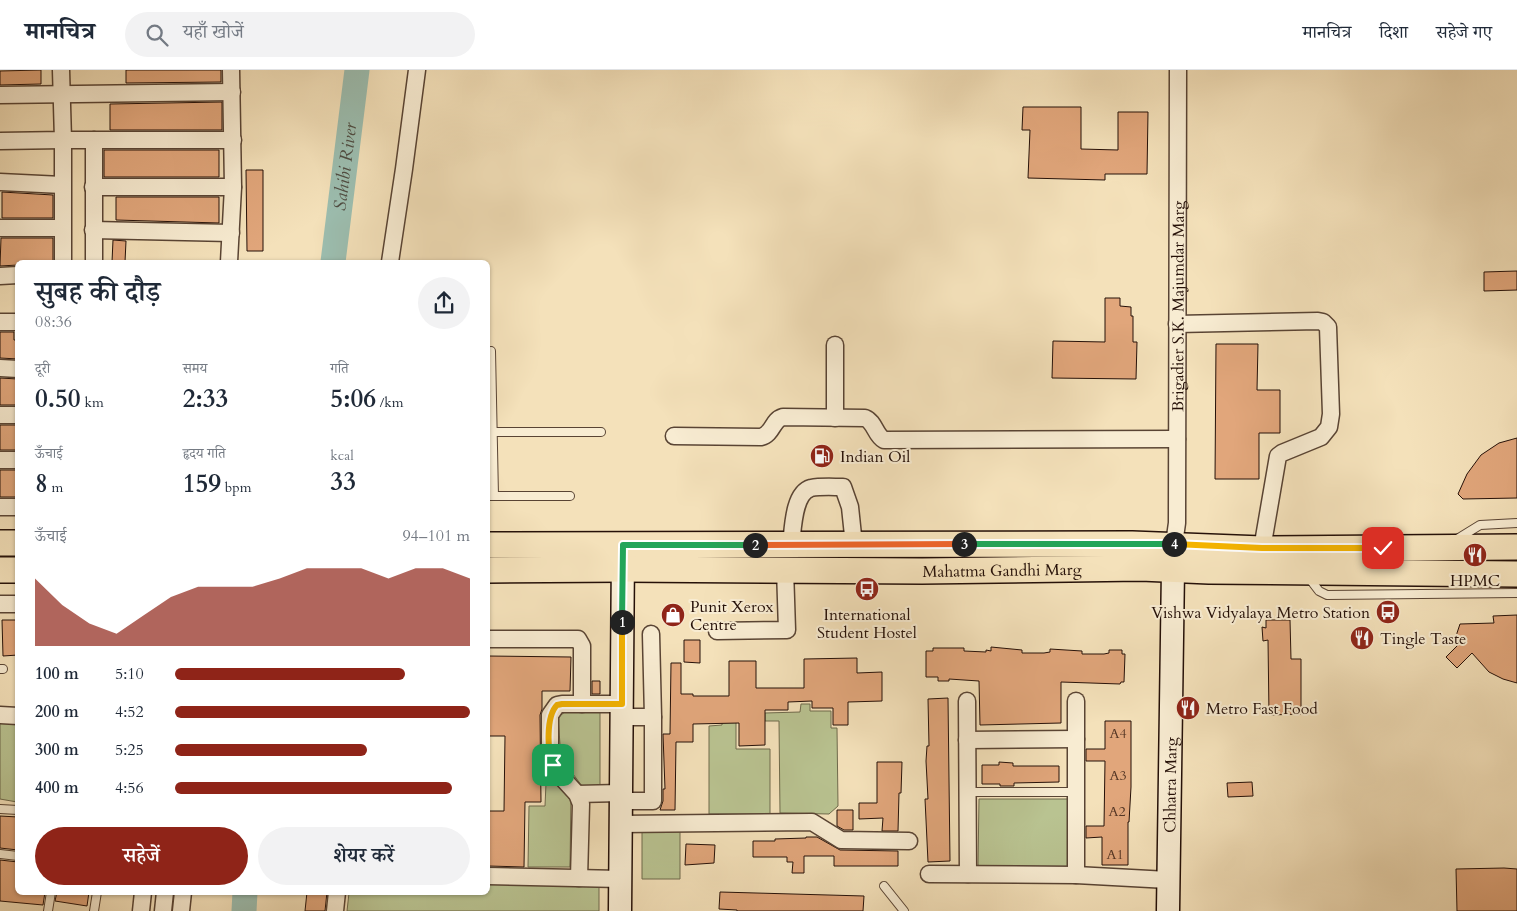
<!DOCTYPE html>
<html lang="hi">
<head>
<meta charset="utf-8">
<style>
	:root { --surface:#fff; --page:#f2f2f3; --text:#1f2937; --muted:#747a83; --line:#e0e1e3; --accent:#8f2418 }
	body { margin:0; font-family:Cardo,"Noto Serif Devanagari",serif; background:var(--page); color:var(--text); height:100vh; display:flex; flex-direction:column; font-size:19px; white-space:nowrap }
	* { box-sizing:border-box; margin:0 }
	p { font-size:16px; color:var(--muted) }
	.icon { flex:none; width:28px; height:28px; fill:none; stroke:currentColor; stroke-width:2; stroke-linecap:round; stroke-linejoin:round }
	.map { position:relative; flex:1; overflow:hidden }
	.side { position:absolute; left:15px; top:190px; width:475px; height:635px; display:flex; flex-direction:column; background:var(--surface); border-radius:8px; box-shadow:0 1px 4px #0004 }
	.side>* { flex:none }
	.pin { position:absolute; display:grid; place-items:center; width:42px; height:42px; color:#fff; margin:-21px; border-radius:10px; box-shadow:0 2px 8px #0006 }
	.km { position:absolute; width:25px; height:25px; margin:-12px; border-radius:50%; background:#222; color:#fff; font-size:14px; line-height:25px; text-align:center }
	.round { display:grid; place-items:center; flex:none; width:52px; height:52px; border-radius:26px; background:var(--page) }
	.headline { display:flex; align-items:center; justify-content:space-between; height:85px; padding:0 20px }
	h1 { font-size:28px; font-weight:600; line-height:38px }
	.stats { display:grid; grid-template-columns:repeat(3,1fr); gap:8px; height:85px; padding:5px 20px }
	.stats div { display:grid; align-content:center }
	.stats b { font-size:25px; font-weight:600 }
	.stats small { font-size:14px; font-weight:400 }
	.stats p { font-size:14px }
	.chart { height:140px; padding:10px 20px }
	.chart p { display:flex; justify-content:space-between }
	.chart svg { width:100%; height:90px; margin-top:5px; fill:var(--accent); opacity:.7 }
	.cta { display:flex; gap:10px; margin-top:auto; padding:10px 20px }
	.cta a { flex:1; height:58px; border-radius:30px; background:var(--accent); color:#fff; font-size:20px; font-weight:600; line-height:58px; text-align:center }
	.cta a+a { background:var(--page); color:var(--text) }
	ul { padding:0 20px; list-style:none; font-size:16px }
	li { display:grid; grid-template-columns:80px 60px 1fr; align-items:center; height:38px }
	li i { height:12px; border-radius:6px; background:var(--accent) }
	header { display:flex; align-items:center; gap:30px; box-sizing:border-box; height:70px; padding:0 25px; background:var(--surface); border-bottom:1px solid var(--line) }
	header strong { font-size:24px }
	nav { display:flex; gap:28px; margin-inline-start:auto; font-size:18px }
	.search { width:350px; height:45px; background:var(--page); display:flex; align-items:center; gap:12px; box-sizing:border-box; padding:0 18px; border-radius:28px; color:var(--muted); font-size:19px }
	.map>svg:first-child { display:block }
</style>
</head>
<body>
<header>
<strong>मानचित्र</strong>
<div class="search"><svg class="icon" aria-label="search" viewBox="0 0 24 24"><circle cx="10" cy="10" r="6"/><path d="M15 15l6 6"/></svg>यहाँ खोजें</div>
<nav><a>मानचित्र</a><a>दिशा</a><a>सहेजे गए</a></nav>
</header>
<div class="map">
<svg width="1517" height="841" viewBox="0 0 1517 841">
	<rect width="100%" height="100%" fill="#f4e1ba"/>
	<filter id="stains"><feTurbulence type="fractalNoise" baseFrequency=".004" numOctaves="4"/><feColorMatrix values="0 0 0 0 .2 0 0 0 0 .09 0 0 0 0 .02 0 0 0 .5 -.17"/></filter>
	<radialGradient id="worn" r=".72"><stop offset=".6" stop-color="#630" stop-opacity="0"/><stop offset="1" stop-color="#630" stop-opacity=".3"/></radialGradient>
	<path fill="#b9c391" stroke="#6f6a4c" d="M 801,634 L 810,634 L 810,641 L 831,641 L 831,658 L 837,658 L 838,736 L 829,744 L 780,743 L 779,651 L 765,651 L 765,643 L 800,642 Z
		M 565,642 L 600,642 L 600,716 L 582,716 L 561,688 L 558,647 Z
		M 722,645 L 736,645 L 736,679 L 770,679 L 770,744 L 709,744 L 709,656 L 722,655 Z
		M 0,652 L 17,652 L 17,732 L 0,729 Z
		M 547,691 L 571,725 L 570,797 L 528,797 L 529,736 L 545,736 Z
		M 979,729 L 1071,729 L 1070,795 L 1063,799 L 983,798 L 978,795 Z
		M 642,757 L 680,757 L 680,809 L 642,809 Z
		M 488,813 L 599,814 L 599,841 L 347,841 L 349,823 L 488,822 Z"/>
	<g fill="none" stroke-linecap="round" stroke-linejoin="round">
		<g stroke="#9cbeb0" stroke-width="25">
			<path id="s1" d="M 333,192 L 357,0"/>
			<path d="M 244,841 L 245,822"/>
		</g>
	</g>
	<path fill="#e1a67b" stroke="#251008" d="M 41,0 L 41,14 L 0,15 L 0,1 Z
		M 126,0 L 221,0 L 221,12 L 126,13 Z
		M 222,32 L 222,60 L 110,60 L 110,34 Z
		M 1023,37 L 1081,37 L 1081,79 L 1118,80 L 1118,42 L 1148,42 L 1147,104 L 1105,104 L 1105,110 L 1028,108 L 1030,60 L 1022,60 Z
		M 104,80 L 219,80 L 219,107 L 104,107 Z
		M 246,100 L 263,100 L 263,181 L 247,181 Z
		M 2,122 L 53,125 L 53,148 L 2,148 Z
		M 116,127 L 219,127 L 219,153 L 116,150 Z
		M 1,168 L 53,168 L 53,192 L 18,192 L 18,195 L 0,196 Z
		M 113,170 L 126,171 L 125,192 L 112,192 Z
		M 1517,201 L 1517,220 L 1484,221 L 1484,202 Z
		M 1105,228 L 1120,228 L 1120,236 L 1131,237 L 1131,246 L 1133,246 L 1133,272 L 1137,272 L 1136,309 L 1052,308 L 1053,271 L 1105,272 Z
		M 0,262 L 14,262 L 14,270 L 18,270 L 18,289 L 0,288 Z
		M 1216,274 L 1258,274 L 1257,320 L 1280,320 L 1280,363 L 1259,363 L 1259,409 L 1215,409 Z
		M 0,308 L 18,309 L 18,335 L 0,335 Z
		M 0,355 L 18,355 L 18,380 L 0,380 Z
		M 1517,368 L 1517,428 L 1463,429 L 1458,424 L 1467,404 L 1481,385 L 1499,373 Z
		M 0,400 L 18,400 L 18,427 L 0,427 Z
		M 680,541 L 680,554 L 668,554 L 668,542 Z
		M 1517,545 L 1517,613 L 1503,609 L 1489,602 L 1472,583 L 1457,598 L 1446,587 L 1461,572 L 1454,572 L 1460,554 L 1494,553 L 1493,546 Z
		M 2,550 L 18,550 L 18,585 L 3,586 Z
		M 1266,550 L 1290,550 L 1291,589 L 1301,589 L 1301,644 L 1269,645 L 1268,570 L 1263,571 L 1262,557 L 1266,558 Z
		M 684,570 L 700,570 L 700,593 L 684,592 Z
		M 991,577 L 1022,580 L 1022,583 L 1044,583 L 1050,582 L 1050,579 L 1082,581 L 1082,584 L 1104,584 L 1109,583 L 1109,580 L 1122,580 L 1122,584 L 1125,584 L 1124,612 L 1121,612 L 1120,614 L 1061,612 L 1061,653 L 980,655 L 979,611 L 949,609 L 949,611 L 938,611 L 938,607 L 926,607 L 926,581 L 933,581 L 933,578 L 964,578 L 964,581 L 986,582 L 986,580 L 991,581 Z
		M 488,586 L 571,587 L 570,621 L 542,621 L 542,639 L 540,645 L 541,732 L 525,732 L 524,797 L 488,796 L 488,741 L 504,741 L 505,666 L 488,666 Z
		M 857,588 L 857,603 L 882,602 L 882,631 L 848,632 L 848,655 L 833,655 L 833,638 L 812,638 L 812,631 L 788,632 L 788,640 L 765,640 L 765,675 L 739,676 L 739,653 L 693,654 L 693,672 L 676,672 L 675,740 L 660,740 L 663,731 L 663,719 L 665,719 L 663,664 L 670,664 L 671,593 L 681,593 L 681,624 L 693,624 L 693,626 L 729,626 L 729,591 L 756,591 L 756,618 L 804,618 L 804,589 Z
		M 592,611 L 600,611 L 600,624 L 592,624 Z
		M 948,628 L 950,791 L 928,792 L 925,729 L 928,729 L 926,691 L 927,676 L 929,676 L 928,629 Z
		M 1105,651 L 1131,651 L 1131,717 L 1129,752 L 1128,752 L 1128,795 L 1102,795 L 1102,767 L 1086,768 L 1086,756 L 1104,756 L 1105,691 L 1086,691 L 1086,679 L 1105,679 Z
		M 877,692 L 902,692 L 901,723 L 899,723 L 898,761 L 882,761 L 883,748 L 859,749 L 859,733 L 877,733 Z
		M 999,692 L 1013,693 L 1013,696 L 1059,696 L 1059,712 L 1014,713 L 1014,716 L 1000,716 L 1000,714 L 982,714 L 982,695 L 999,695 Z
		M 1252,712 L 1253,726 L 1228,727 L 1227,713 Z
		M 837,740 L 853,740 L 853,760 L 844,760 L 837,756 Z
		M 0,746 L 18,747 L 18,780 L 0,778 Z
		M 806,767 L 817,767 L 840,780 L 898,781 L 898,796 L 834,796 L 834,786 L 804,786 L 804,803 L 792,803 L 793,792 L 787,792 L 787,787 L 753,787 L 753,771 L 775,771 L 775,769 L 806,768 Z
		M 686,774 L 715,775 L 714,793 L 685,795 Z
		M 0,790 L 18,792 L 18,822 L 45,822 L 43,835 L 0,831 Z
		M 1504,798 L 1517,799 L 1517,841 L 1457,841 L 1456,799 Z
		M 57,822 L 89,822 L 87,836 L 55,831 Z
		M 307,822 L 327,822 L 325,841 L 305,841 Z
		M 720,822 L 864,826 L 863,841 L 737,841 L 737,840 L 719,839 Z"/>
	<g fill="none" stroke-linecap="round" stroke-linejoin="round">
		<g stroke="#594434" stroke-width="10">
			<path id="lane" d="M 491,281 L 494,426
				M 488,362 L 601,362
				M 488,426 L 570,426
				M 1454,471 L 1480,455 L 1517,453
				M 1309,508 L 1319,521 L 1327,525 L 1517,523
				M 0,599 L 3,599
				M 968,722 L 1077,722
				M 0,739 L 18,740
				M 0,784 L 18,786
				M 884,816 L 904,841
				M 48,841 L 51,822
				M 94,841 L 97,822"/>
		</g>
		<g stroke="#594434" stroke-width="19">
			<g id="street">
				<path d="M 0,25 L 232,22"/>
				<path d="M 94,70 L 94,192"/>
				<path d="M 0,71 L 63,70 L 61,0"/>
				<path d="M 0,112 L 62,115"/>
				<path d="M 93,117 L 233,117"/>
				<path d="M 0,158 L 62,158"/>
				<path d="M 93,160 L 231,163"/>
				<path d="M 63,192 L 63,70 L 233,70"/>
				<path d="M 229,192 L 233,117 L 231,0"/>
				<path d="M 390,192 L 404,99 L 417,0"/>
				<path d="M 0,206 L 18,205"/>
				<path d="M 0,252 L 18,252"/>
				<path d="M 1177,254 L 1318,251 L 1323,252 L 1328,257 L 1331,344 L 1329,357 L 1321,367 L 1282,383 L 1278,386 L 1262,479"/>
				<path d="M 0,298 L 18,299"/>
				<path d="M 0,345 L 18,345"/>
				<path d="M 835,348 L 835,275"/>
				<path d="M 674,366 L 761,367 C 773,364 772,350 783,347 L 865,348 C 875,352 875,365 884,370 L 1177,369"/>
				<path d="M 0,390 L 18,390"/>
				<path d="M 0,437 L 18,437"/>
				<path id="s2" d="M 1174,474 L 1177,453 L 1178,0"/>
				<path d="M 791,475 C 793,460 793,423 811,418 C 821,416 833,417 843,417 L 850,437 L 854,475"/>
				<path d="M 0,534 L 18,534"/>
				<path d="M 717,561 L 787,560 L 785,499"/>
				<path d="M 651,564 L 653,647"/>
				<path d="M 488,569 L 578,569 L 582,576 L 582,634"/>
				<path d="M 967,631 L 968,804"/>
				<path d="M 0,645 L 18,646"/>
				<path d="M 967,670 L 1076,669"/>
				<path d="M 577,724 L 620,723"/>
				<path d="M 621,731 L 653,731 L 653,647 L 621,647"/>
				<path d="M 620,754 L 812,752 L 841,770 L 909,771"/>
				<path d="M 929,804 L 1076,805 L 1168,810"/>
				<path d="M 1076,805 L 1076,631"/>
				<path d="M 488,806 L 620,809"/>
				<path d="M 579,808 L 581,734 L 577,724 L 555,700 L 550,688 L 550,645 L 557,635 L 562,634 L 622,634"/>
				<path d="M 141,841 L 143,822"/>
				<path d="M 163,841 L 165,822"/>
				<path d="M 181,841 L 183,822"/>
				<path d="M 335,841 L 337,822"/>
			</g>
		</g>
		<g stroke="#251008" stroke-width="25">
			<g id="secondary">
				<path d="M 620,841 L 623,482"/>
				<path id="s3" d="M 1168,841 L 1173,499"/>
			</g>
		</g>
		<g stroke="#251008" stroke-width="28">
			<g id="primary">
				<path d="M 0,473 L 18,473"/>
				<path d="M 488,475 L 1132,474 L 1262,479 L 1517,477"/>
				<path d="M 0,500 L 18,500"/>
				<path id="s4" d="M 488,500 L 623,499 L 922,501 L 1141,498 L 1209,501 L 1517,504"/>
			</g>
		</g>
		<use href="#lane" stroke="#f8ecd2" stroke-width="8"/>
		<use href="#street" stroke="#f8ecd2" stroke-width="16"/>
		<use href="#secondary" stroke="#f8ecd2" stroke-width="22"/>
		<use href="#primary" stroke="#f4e1ba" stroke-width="25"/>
	</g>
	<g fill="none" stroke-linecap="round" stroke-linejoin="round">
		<g stroke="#fff" stroke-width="10">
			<path id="split-1" d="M 553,695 C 547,681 546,646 557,635 L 562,634 L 622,634 L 622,552"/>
		</g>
		<g stroke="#fff" stroke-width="10">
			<path id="split-2" d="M 622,552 L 623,475 L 755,475"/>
		</g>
		<g stroke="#fff" stroke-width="10">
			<path id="split-3" d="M 755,475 L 964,474"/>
		</g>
		<g stroke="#fff" stroke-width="10">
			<path id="split-4" d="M 964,474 L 1174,474"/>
		</g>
		<g stroke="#fff" stroke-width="10">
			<path id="split-5" d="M 1174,474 L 1262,478 L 1383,478"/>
		</g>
		<use href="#split-1" stroke="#f5b400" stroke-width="6"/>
		<use href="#split-2" stroke="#22a559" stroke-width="6"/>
		<use href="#split-3" stroke="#f0652b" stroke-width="6"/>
		<use href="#split-4" stroke="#22a559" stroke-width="6"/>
		<use href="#split-5" stroke="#f5b400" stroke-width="6"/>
	</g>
	<defs>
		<g id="fuel-disc" transform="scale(1.25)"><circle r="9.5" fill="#8f2418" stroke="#f8ecd2"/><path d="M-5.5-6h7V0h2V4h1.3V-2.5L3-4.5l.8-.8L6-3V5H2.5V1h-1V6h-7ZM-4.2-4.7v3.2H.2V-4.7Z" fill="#fff"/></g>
		<g id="restaurant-disc" transform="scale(1.25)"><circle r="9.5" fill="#8f2418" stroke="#f8ecd2"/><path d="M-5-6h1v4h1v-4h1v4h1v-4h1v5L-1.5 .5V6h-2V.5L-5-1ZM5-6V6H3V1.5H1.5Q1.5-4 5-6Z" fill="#fff"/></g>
		<g id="bus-disc" transform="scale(1.25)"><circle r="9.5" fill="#8f2418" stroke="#f8ecd2"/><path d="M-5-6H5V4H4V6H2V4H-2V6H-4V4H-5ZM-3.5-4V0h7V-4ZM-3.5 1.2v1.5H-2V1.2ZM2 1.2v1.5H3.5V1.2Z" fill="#fff"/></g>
		<g id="shop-disc" transform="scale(1.25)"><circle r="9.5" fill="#8f2418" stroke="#f8ecd2"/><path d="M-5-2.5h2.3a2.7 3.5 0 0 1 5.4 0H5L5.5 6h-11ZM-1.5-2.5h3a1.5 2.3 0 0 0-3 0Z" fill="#fff"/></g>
	</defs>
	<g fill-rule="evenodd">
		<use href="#fuel-disc" x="822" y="386"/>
		<use href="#restaurant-disc" x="1475" y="485"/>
		<use href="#bus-disc" x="867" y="519"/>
		<use href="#bus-disc" x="1388" y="542"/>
		<use href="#shop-disc" x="673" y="545"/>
		<use href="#restaurant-disc" x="1362" y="568"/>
		<use href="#restaurant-disc" x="1188" y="638"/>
	</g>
	<g text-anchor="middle" stroke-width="4" stroke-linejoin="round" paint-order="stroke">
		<g font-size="14" fill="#543625">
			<text x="1118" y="668">A4</text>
			<text x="1118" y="710">A3</text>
			<text x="1117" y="746">A2</text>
			<text x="1115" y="789">A1</text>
		</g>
		<g font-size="16" fill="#251008" stroke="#f8ecd2">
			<text dy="6" stroke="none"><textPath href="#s2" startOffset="238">Brigadier S.K. Majumdar Marg</textPath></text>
			<text dy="6" stroke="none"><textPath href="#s4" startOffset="514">Mahatma Gandhi Marg</textPath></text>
			<text dy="6" stroke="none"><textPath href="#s3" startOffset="126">Chhatra Marg</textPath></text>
		</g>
		<g font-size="16" fill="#251008" stroke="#f8ecd2" text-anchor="start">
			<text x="840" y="392">Indian Oil</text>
			<text x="1475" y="516" text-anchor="middle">HPMC</text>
			<text x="690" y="542">Punit Xerox<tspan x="690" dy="18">Centre</tspan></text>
			<text x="1370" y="548" text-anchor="end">Vishwa Vidyalaya Metro Station</text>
			<text x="867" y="550" text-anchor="middle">International<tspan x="867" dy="18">Student Hostel</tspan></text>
			<text x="1380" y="574">Tingle Taste</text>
			<text x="1206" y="644">Metro Fast Food</text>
		</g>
		<g font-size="18" font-style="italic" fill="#4f4d43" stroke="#f8ecd2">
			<text dy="6" stroke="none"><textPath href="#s1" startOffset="96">Sahibi River</textPath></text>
		</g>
	</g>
	<rect width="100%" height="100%" filter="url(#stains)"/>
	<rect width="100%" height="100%" fill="url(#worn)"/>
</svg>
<div class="pin" style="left:553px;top:695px;background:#1e9e55"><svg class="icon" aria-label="arrive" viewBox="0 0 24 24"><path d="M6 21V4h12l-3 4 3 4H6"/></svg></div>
<div class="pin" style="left:1383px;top:478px;background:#d93025"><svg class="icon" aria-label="check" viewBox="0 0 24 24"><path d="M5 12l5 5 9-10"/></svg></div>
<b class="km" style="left:622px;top:552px">1</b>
<b class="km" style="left:755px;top:475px">2</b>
<b class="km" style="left:964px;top:474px">3</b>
<b class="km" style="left:1174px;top:474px">4</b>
<section class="side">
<div class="headline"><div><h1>सुबह की दौड़</h1><p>08:36</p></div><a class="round"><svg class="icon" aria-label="share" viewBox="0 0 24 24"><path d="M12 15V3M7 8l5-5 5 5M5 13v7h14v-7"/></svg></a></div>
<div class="stats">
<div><p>दूरी</p><b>0.50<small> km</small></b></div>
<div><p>समय</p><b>2:33</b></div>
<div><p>गति</p><b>5:06<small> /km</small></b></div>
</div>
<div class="stats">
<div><p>ऊँचाई</p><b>8<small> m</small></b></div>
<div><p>हृदय गति</p><b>159<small> bpm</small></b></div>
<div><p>kcal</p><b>33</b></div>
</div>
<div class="chart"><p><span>ऊँचाई</span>94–101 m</p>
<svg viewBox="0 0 160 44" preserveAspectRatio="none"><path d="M0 44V11L10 24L20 33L30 38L40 29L50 20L60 15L70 15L80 15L90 11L100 6L110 6L120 6L130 11L140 6L150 6L160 11V44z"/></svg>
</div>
<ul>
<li><b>100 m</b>5:10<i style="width:78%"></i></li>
<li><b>200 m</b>4:52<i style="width:100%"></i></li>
<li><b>300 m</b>5:25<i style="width:65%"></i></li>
<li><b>400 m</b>4:56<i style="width:94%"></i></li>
</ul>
<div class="cta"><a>सहेजें</a><a>शेयर करें</a></div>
</section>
</div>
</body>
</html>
